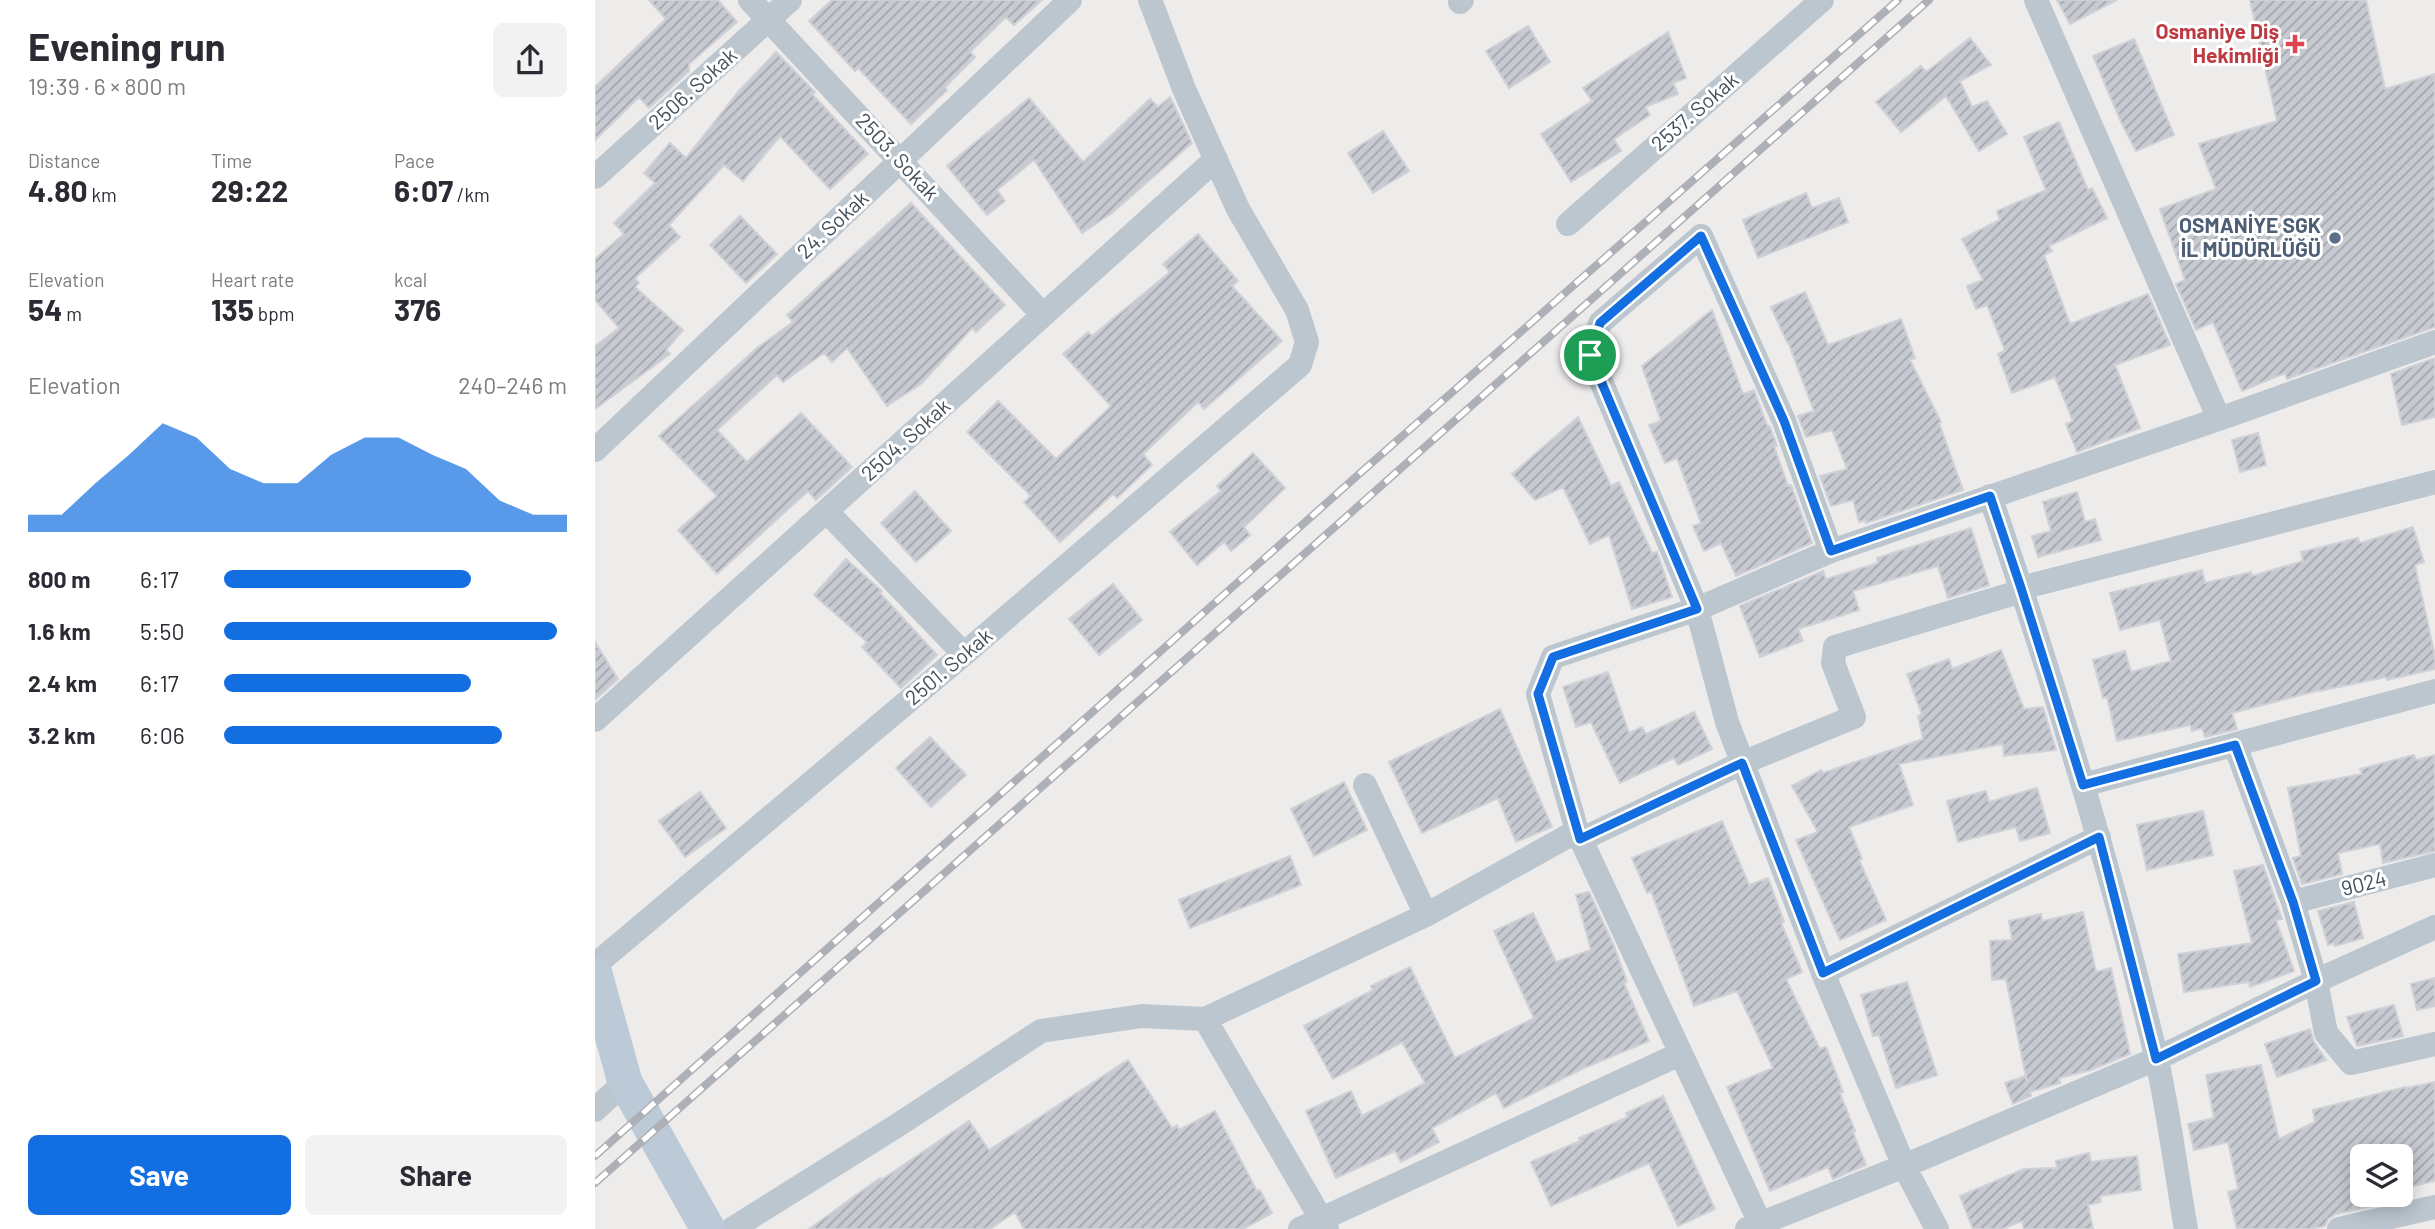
<!DOCTYPE html>
<html lang="en">
<head>
<meta charset="utf-8">
<style>
	:root { --surface:#fff; --page:#f2f2f3; --text:#2b2b33; --muted:#7c7c81; --accent:#126ee1 }
	body { margin:0; font-family:Barlow,sans-serif; background:var(--page); color:var(--text); height:100vh; display:flex; flex-direction:column; font-size:26px; white-space:nowrap }
	* { box-sizing:border-box; margin:0 }
	p { font-size:23px; color:var(--muted) }
	.icon { flex:none; width:38px; height:38px; fill:none; stroke:currentColor; stroke-width:2; stroke-linecap:round; stroke-linejoin:round }
	.map { position:relative; flex:1; overflow:hidden }
	.sheet { display:flex; flex-direction:column; background:var(--surface); width:595px }
	.sheet>* { flex:none }
	.tools { position:absolute; left:1755px; top:1144px; display:grid; gap:14px }
	.tools a { display:grid; place-items:center; width:63px; height:63px; border-radius:10px; background:var(--surface); box-shadow:0 4px 18px #0003; font-size:35px }
	.pin { position:absolute; display:grid; place-items:center; width:60px; height:60px; color:#fff; margin:-30px; border:4px solid #fff; border-radius:50%; box-shadow:0 2px 7px #0007 }
	.round { display:grid; place-items:center; flex:none; width:74px; height:74px; border-radius:10px; background:var(--page) }
	.summary { display:flex; align-items:center; justify-content:space-between; height:119px; padding:0 28px }
	h1 { font-size:38px; font-weight:700; line-height:52px }
	.metrics { display:grid; grid-template-columns:repeat(3,1fr); gap:10px; height:119px; padding:7px 28px }
	.metrics div { display:grid; align-content:center }
	.metrics b { font-size:30px; font-weight:700 }
	.metrics small { font-size:19px; font-weight:400 }
	.metrics p { font-size:19px }
	.chart { height:196px; padding:14px 28px }
	.chart p { display:flex; justify-content:space-between }
	.chart svg { width:100%; height:126px; margin-top:7px; fill:var(--accent); opacity:.7 }
	.action { display:flex; gap:14px; margin-top:auto; padding:14px 28px }
	.action a { flex:1; height:80px; border-radius:10px; background:var(--accent); color:#fff; font-size:28px; font-weight:700; line-height:80px; text-align:center }
	.action a+a { background:var(--page); color:var(--text) }
	ul { padding:0 28px; list-style:none; font-size:23px }
	li { display:grid; grid-template-columns:112px 84px 1fr; align-items:center; height:52px }
	li i { height:18px; border-radius:9px; background:var(--accent) }
	main { display:flex; flex:1; min-height:0 }
	.map>svg:first-child { display:block }
</style>
</head>
<body>
<main>
<section class="sheet">
<div class="summary"><div><h1>Evening run</h1><p>19:39 · 6 × 800 m</p></div><a class="round"><svg class="icon" aria-label="share" viewBox="0 0 24 24"><path d="M12 15V3M7 8l5-5 5 5M5 13v7h14v-7"/></svg></a></div>
<div class="metrics">
<div><p>Distance</p><b>4.80<small> km</small></b></div>
<div><p>Time</p><b>29:22</b></div>
<div><p>Pace</p><b>6:07<small> /km</small></b></div>
</div>
<div class="metrics">
<div><p>Elevation</p><b>54<small> m</small></b></div>
<div><p>Heart rate</p><b>135<small> bpm</small></b></div>
<div><p>kcal</p><b>376</b></div>
</div>
<div class="chart"><p><span>Elevation</span>240–246 m</p>
<svg viewBox="0 0 160 44" preserveAspectRatio="none"><path d="M0 44V38L10 38L20 27L30 17L40 6L50 11L60 22L70 27L80 27L90 17L100 11L110 11L120 17L130 22L140 33L150 38L160 38V44z"/></svg>
</div>
<ul>
<li><b>800 m</b>6:17<i style="width:72%"></i></li>
<li><b>1.6 km</b>5:50<i style="width:97%"></i></li>
<li><b>2.4 km</b>6:17<i style="width:72%"></i></li>
<li><b>3.2 km</b>6:06<i style="width:81%"></i></li>
</ul>
<div class="action"><a>Save</a><a>Share</a></div>
</section>
<div class="map">
<svg width="1840" height="1229" viewBox="0 0 1840 1229">
	<defs>
		<pattern id="building-hatch" width="6" height="6" patternUnits="userSpaceOnUse" patternTransform="scale(1.75)"><rect width="6" height="6" fill="#c7cad0"/><path d="M-1 1l2-2M0 6l6-6M5 7l2-2" fill="none" stroke="#a3a6ac"/></pattern>
	</defs>
	<rect width="100%" height="100%" fill="#eeebeb"/>
	<path fill="url(#building-hatch)" stroke="#cfd1d7" stroke-width="2" d="M 54,0 L 123,0 L 142,22 L 94,64 L 94,71 L 54,108 L 44,97 L 0,140 L 0,87 L 71,19 Z
		M 237,0 L 447,0 L 419,25 L 411,17 L 375,52 L 380,57 L 350,87 L 352,90 L 316,124 L 263,68 L 260,71 L 214,21 Z
		M 1462,0 L 1522,0 L 1475,24 Z
		M 1655,0 L 1771,0 L 1790,89 L 1840,74 L 1840,327 L 1692,379 L 1690,373 L 1647,391 L 1618,322 L 1601,330 L 1581,284 L 1590,280 L 1565,209 L 1621,189 L 1604,144 L 1682,121 Z
		M 933,26 L 955,62 L 914,88 L 891,51 Z
		M 1073,32 L 1091,78 L 1078,83 L 1083,94 L 1050,107 L 1055,115 L 1019,139 L 1026,151 L 976,182 L 946,134 L 997,101 L 988,88 Z
		M 1375,38 L 1396,65 L 1365,81 L 1377,107 L 1392,101 L 1412,134 L 1384,151 L 1351,96 L 1306,132 L 1281,102 L 1326,66 L 1331,72 Z
		M 1539,39 L 1579,135 L 1541,151 L 1526,122 L 1498,56 Z
		M 181,52 L 220,92 L 217,94 L 273,154 L 235,189 L 185,136 L 148,181 L 129,165 L 74,225 L 85,237 L 40,278 L 44,283 L 40,287 L 88,330 L 71,350 L 75,354 L 0,409 L 0,346 L 24,328 L 0,300 L 0,259 L 29,234 L 19,223 L 60,183 L 49,173 L 75,143 L 91,158 L 144,91 Z
		M 575,97 L 597,143 L 517,213 L 487,233 L 439,160 L 402,190 L 410,201 L 392,215 L 352,166 L 434,98 L 488,162 L 555,99 L 563,107 Z
		M 1464,122 L 1493,190 L 1497,188 L 1512,218 L 1454,246 L 1457,251 L 1449,255 L 1475,324 L 1553,294 L 1575,345 L 1520,365 L 1545,428 L 1482,452 L 1471,424 L 1478,421 L 1460,377 L 1417,393 L 1403,354 L 1410,351 L 1392,305 L 1381,309 L 1372,286 L 1388,280 L 1367,239 L 1405,220 L 1402,211 L 1451,190 L 1429,137 Z
		M 788,131 L 814,171 L 778,193 L 753,153 Z
		M 1211,193 L 1217,208 L 1244,198 L 1253,222 L 1163,258 L 1148,220 Z
		M 316,203 L 410,305 L 381,332 L 377,328 L 327,383 L 292,406 L 252,348 L 237,362 L 229,353 L 188,382 L 182,375 L 122,430 L 152,462 L 206,413 L 257,467 L 221,500 L 213,491 L 122,574 L 83,530 L 122,496 L 64,436 L 162,348 L 198,322 L 192,315 Z
		M 145,216 L 182,254 L 151,283 L 115,245 Z
		M 603,234 L 643,281 L 637,286 L 687,341 L 609,409 L 603,402 L 548,454 L 557,465 L 522,498 L 518,494 L 465,542 L 429,502 L 436,496 L 372,432 L 403,401 L 461,459 L 516,406 L 468,354 L 493,332 L 497,336 L 575,272 L 568,264 Z
		M 1210,292 L 1233,345 L 1306,319 L 1320,358 L 1315,360 L 1346,422 L 1344,423 L 1368,490 L 1271,523 L 1270,520 L 1264,522 L 1258,500 L 1236,506 L 1225,476 L 1252,469 L 1237,430 L 1211,437 L 1203,416 L 1219,411 L 1193,342 L 1192,342 L 1176,307 Z
		M 1117,310 L 1148,394 L 1159,390 L 1172,425 L 1175,427 L 1182,446 L 1179,446 L 1193,486 L 1196,485 L 1217,543 L 1141,576 L 1126,543 L 1109,551 L 1098,526 L 1106,523 L 1082,458 L 1070,463 L 1054,425 L 1066,421 L 1047,366 Z
		M 1840,358 L 1840,417 L 1807,425 L 1796,374 Z
		M 983,417 L 1016,486 L 1024,482 L 1057,553 L 1062,552 L 1077,597 L 1037,609 L 1014,535 L 995,544 L 968,487 L 940,500 L 917,474 Z
		M 1663,433 L 1671,465 L 1645,472 L 1637,440 Z
		M 658,453 L 690,488 L 649,527 L 655,535 L 636,551 L 629,542 L 602,565 L 575,532 L 626,491 L 622,486 Z
		M 320,491 L 356,531 L 321,562 L 286,523 Z
		M 1482,492 L 1490,522 L 1500,519 L 1506,540 L 1443,557 L 1437,536 L 1456,531 L 1448,502 Z
		M 1818,527 L 1829,562 L 1820,565 L 1840,656 L 1840,669 L 1792,680 L 1791,677 L 1725,691 L 1725,690 L 1637,713 L 1642,729 L 1610,737 L 1607,728 L 1597,731 L 1595,725 L 1522,741 L 1512,697 L 1508,698 L 1498,660 L 1530,651 L 1536,672 L 1576,661 L 1565,620 L 1525,630 L 1515,593 L 1607,570 L 1610,583 L 1656,572 L 1657,576 L 1708,561 L 1706,552 L 1763,538 L 1765,543 Z
		M 1376,528 L 1394,585 L 1353,598 L 1343,566 L 1258,591 L 1264,610 L 1203,629 L 1208,641 L 1165,657 L 1145,606 L 1228,571 L 1231,579 L 1283,563 L 1282,558 Z
		M 251,559 L 287,591 L 285,593 L 342,655 L 306,688 L 267,647 L 272,642 L 219,595 Z
		M 518,584 L 547,620 L 504,655 L 474,619 Z
		M 0,642 L 23,679 L 0,700 Z
		M 1406,650 L 1429,709 L 1448,707 L 1461,750 L 1409,756 L 1408,744 L 1304,764 L 1318,805 L 1254,827 L 1267,859 L 1264,860 L 1291,920 L 1245,940 L 1201,840 L 1223,832 L 1197,786 L 1226,770 L 1228,773 L 1328,739 L 1323,716 L 1327,715 L 1312,674 L 1354,659 L 1357,669 Z
		M 1013,672 L 1034,733 L 1047,727 L 1051,734 L 1099,712 L 1117,749 L 1083,765 L 1079,758 L 1025,783 L 996,722 L 981,727 L 968,687 Z
		M 905,709 L 957,827 L 921,842 L 903,798 L 827,833 L 794,762 Z
		M 335,737 L 371,775 L 336,807 L 301,768 Z
		M 1819,755 L 1821,760 L 1840,755 L 1840,851 L 1788,863 L 1785,844 L 1743,853 L 1747,874 L 1707,884 L 1698,858 L 1706,856 L 1693,788 L 1767,774 L 1765,769 Z
		M 749,782 L 772,830 L 719,856 L 696,809 Z
		M 1442,788 L 1455,833 L 1425,841 L 1421,827 L 1363,842 L 1352,801 L 1391,791 L 1394,802 Z
		M 105,792 L 131,828 L 90,857 L 64,821 Z
		M 1608,811 L 1618,855 L 1552,870 L 1542,825 Z
		M 1127,821 L 1154,885 L 1173,878 L 1189,922 L 1186,923 L 1207,972 L 1191,979 L 1225,1049 L 1231,1047 L 1248,1092 L 1245,1093 L 1260,1131 L 1258,1132 L 1271,1165 L 1238,1179 L 1233,1167 L 1175,1191 L 1132,1087 L 1178,1068 L 1142,991 L 1099,1006 L 1056,891 L 1052,893 L 1037,858 Z
		M 695,856 L 706,885 L 595,928 L 584,900 Z
		M 1668,865 L 1687,919 L 1681,920 L 1699,971 L 1655,987 L 1654,982 L 1589,992 L 1583,954 L 1657,943 L 1639,871 Z
		M 994,892 L 1019,946 L 1032,982 L 1029,983 L 1054,1041 L 989,1068 L 909,1108 L 901,1093 L 837,1128 L 844,1142 L 806,1162 L 800,1151 L 741,1178 L 711,1111 L 756,1091 L 767,1116 L 830,1083 L 807,1042 L 738,1079 L 709,1026 L 778,990 L 776,986 L 815,967 L 860,1058 L 939,1018 L 899,931 L 938,913 L 961,962 L 996,950 L 981,895 Z
		M 1759,902 L 1768,938 L 1740,946 L 1739,943 L 1733,945 L 1723,911 Z
		M 1488,912 L 1501,972 L 1516,968 L 1535,1054 L 1496,1070 L 1464,1078 L 1465,1083 L 1435,1092 L 1436,1096 L 1418,1104 L 1410,1083 L 1430,1076 L 1432,1082 L 1411,979 L 1397,980 L 1395,941 L 1417,940 L 1414,921 L 1446,914 L 1447,921 Z
		M 1840,978 L 1840,1006 L 1822,1010 L 1816,984 Z
		M 1312,982 L 1342,1075 L 1301,1088 L 1284,1035 L 1278,1036 L 1266,995 Z
		M 1799,1005 L 1808,1036 L 1762,1046 L 1752,1017 Z
		M 1715,1029 L 1719,1042 L 1731,1060 L 1682,1077 L 1670,1044 Z
		M 533,1060 L 577,1128 L 582,1125 L 584,1130 L 620,1111 L 662,1191 L 665,1190 L 677,1213 L 648,1229 L 429,1229 L 420,1212 L 395,1229 L 214,1229 L 285,1178 L 286,1180 L 374,1121 L 394,1150 Z
		M 1666,1065 L 1684,1139 L 1720,1122 L 1718,1110 L 1810,1087 L 1810,1088 L 1840,1082 L 1840,1181 L 1806,1189 L 1806,1157 L 1768,1157 L 1768,1195 L 1783,1195 L 1775,1197 L 1777,1206 L 1741,1214 L 1733,1219 L 1730,1226 L 1716,1229 L 1642,1229 L 1633,1192 L 1643,1189 L 1633,1142 L 1599,1150 L 1593,1124 L 1619,1118 L 1611,1075 Z
		M 1068,1096 L 1120,1209 L 1083,1226 L 1054,1163 L 956,1206 L 936,1162 L 985,1141 L 984,1138 L 1033,1117 L 1031,1113 Z
		M 1494,1153 L 1496,1162 L 1542,1156 L 1546,1190 L 1505,1196 L 1506,1202 L 1493,1205 L 1498,1229 L 1429,1229 L 1427,1221 L 1407,1229 L 1378,1229 L 1365,1196 L 1429,1169 L 1462,1168 L 1461,1161 Z"/>
	<g fill="none" stroke-linecap="round" stroke-linejoin="round">
		<path stroke="#bbc6cf" stroke-width="24" d="M 155,0 L 448,315
			M 1441,0 L 1624,419
			M 865,2 L 867,0
			M 0,177 L 195,0
			M 973,224 L 1227,0
			M 0,450 L 475,0
			M 1395,496 C 1458,680 1516,867 1561,1056 C 1574,1113 1581,1172 1591,1229
			M 232,512 L 369,654
			M 1236,551 L 1189,421 L 1106,236 L 1005,323 L 995,355 L 1102,609 L 1132,722 L 1228,973 L 1309,1166 L 1342,1229
			M 1426,588 L 1840,482
			M 0,720 L 621,159
			M 1640,745 L 1698,902 L 1721,981 L 1731,1033 L 1756,1063 L 1840,1044
			M 770,785 L 831,915
			M 1488,785 L 1840,691
			M 985,840 L 1147,763 L 1259,717 L 1238,663 L 1240,647 L 1427,591
			M 1698,902 L 1840,865
			M 0,965 L 369,654 L 705,365 L 712,342 L 702,310 L 643,209 L 589,89 L 555,0
			M 1228,973 L 1504,837
			M 610,1019 L 732,1229
			M 0,1110 L 30,1082
			M 1165,1223 L 982,831 L 943,694 L 958,657 L 1102,609 L 1236,551 L 1624,419 L 1840,342
			M 137,1229 L 303,1125 L 446,1031 L 547,1016 L 610,1019 L 831,915 L 982,831
			M 705,1229 L 1085,1054
			M 1152,1229 L 1309,1166 L 1561,1059 L 1721,981 L 1840,927
			M 1744,1229 L 1840,1207"/>
		<path stroke="#bcc9d6" stroke-width="35" d="M 0,974 L 30,1082 L 113,1229"/>
		<g stroke="#adb0b6" stroke-width="8">
			<path id="rail" d="M 0,1156 L 763,475 L 1303,0
				M 0,1183 L 1334,0"/>
		</g>
		<use href="#rail" stroke="#fff" stroke-width="5" stroke-dasharray="16" stroke-linecap="butt"/>
	</g>
	<g fill="none" stroke-linecap="round" stroke-linejoin="round">
		<g stroke="#fff" stroke-width="14">
			<path id="route" d="M 1106,236 L 1189,421 L 1236,551 L 1395,496 L 1426,588 L 1488,785 L 1640,745 L 1698,902 L 1721,981 L 1561,1059 L 1504,837 L 1228,973 L 1147,763 L 985,839 L 943,694 L 958,657 L 1102,609 L 995,355 L 1005,323 Z"/>
		</g>
		<use href="#route" stroke="#126ee1" stroke-width="9"/>
	</g>
	<path fill="#e0444e" stroke="#fff" stroke-width="2.5" d="M1696.5 33.5h7v7h7v7h-7v7h-7v-7h-7v-7h7z"/>
	<circle fill="#5c6f8a" stroke="#fff" stroke-width="2.5" cx="1740" cy="238" r="7"/>
	<g text-anchor="middle" stroke-width="6" stroke-linejoin="round" paint-order="stroke">
		<g font-size="21" font-weight="bold" fill="#be3a42" stroke="#fff" text-anchor="end">
			<text x="1684" y="39">Osmaniye Diş<tspan x="1684" dy="24">Hekimliği</tspan></text>
		</g>
		<g font-size="21" fill="#434f59" stroke="#fff">
			<text transform="translate(98 89) rotate(-42)" y="7">2506. Sokak</text>
			<text transform="translate(1100 112) rotate(-41)" y="7">2537. Sokak</text>
			<text transform="translate(302 157) rotate(47)" y="7">2503. Sokak</text>
			<text transform="translate(238 225) rotate(-43)" y="7">24. Sokak</text>
			<text transform="translate(311 440) rotate(-42)" y="7">2504. Sokak</text>
			<text transform="translate(354 667) rotate(-40)" y="7">2501. Sokak</text>
			<text transform="translate(1769 884) rotate(-14)" y="7">9024</text>
		</g>
		<g font-size="21" font-weight="bold" fill="#4e5e75" stroke="#fff" text-anchor="end">
			<text x="1726" y="233">OSMANİYE SGK<tspan x="1726" dy="24">İL MÜDÜRLÜĞÜ</tspan></text>
		</g>
	</g>
</svg>
<div class="tools">
<a><svg class="icon" aria-label="layers" viewBox="0 0 24 24"><path d="M12 4l9 5-9 5-9-5zM3 14l9 5 9-5"/></svg></a>
</div>
<div class="pin" style="left:995px;top:355px;background:#1e9e55"><svg class="icon" aria-label="arrive" viewBox="0 0 24 24"><path d="M6 21V4h12l-3 4 3 4H6"/></svg></div>
</div>
</main>
</body>
</html>
